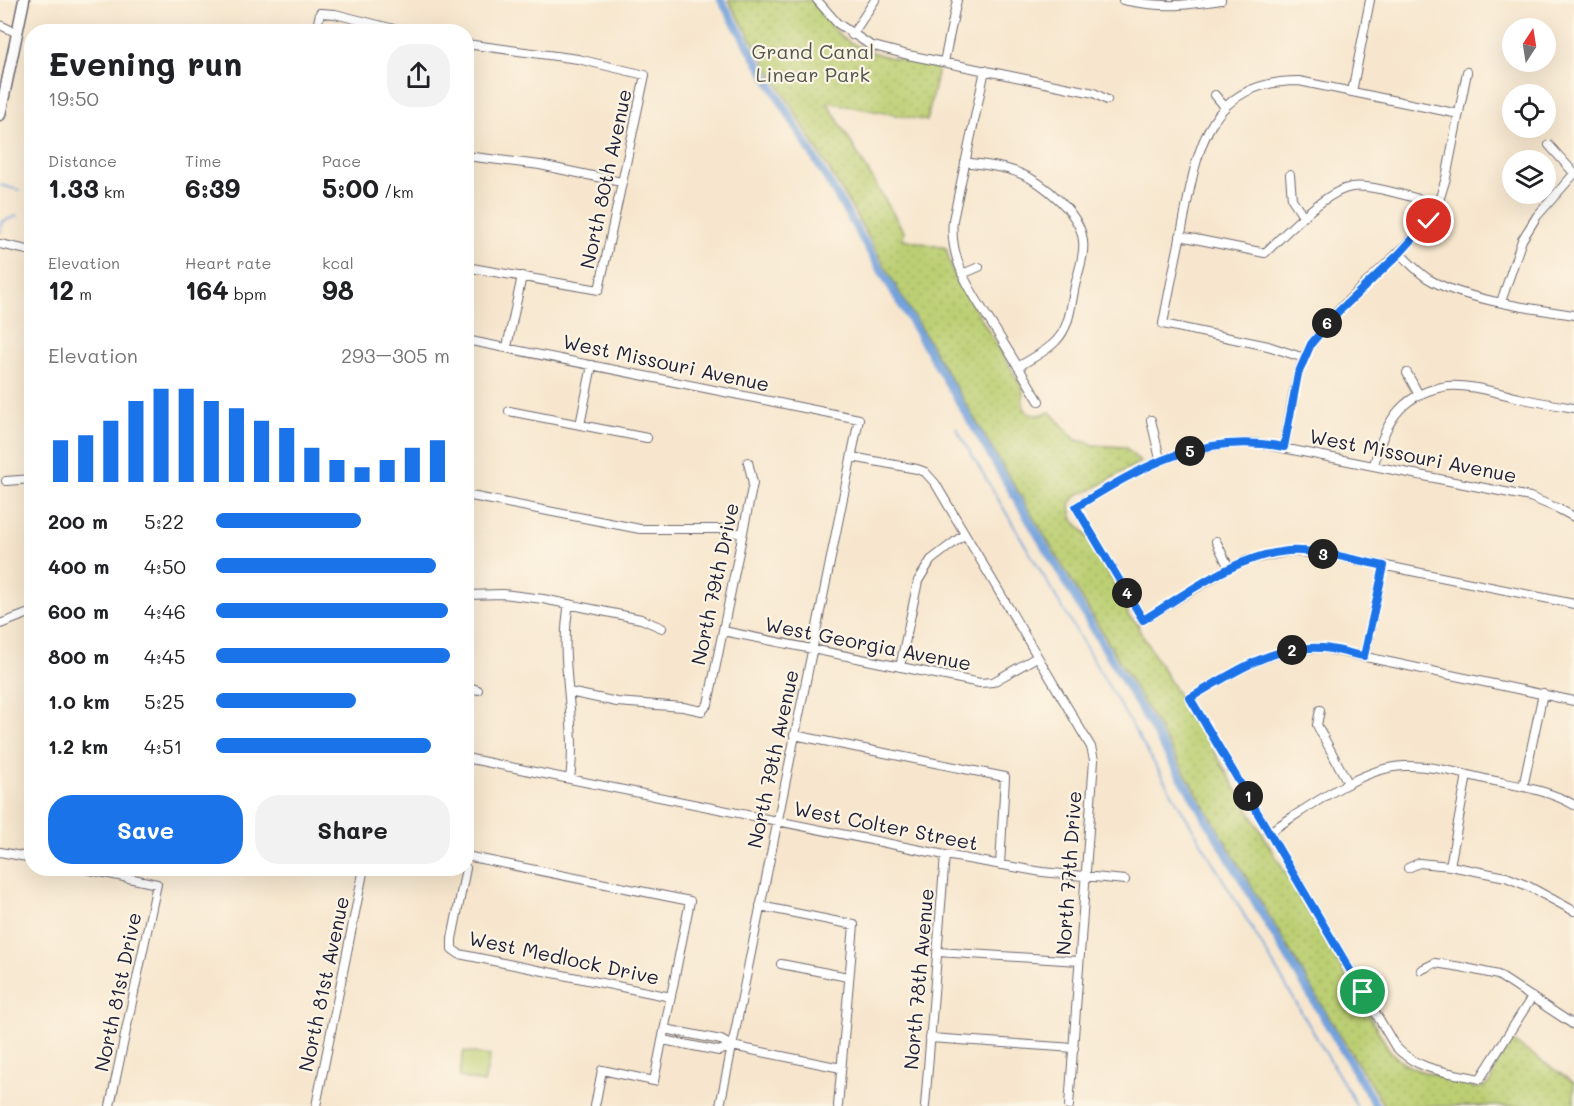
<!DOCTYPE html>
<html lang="en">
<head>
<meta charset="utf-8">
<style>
	:root { --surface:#fff; --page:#f2f2f2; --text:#202124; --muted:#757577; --accent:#1a73e8 }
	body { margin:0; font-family:Mali,sans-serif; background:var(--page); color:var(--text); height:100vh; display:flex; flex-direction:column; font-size:22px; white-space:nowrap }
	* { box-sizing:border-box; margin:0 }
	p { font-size:20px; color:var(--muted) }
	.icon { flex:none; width:33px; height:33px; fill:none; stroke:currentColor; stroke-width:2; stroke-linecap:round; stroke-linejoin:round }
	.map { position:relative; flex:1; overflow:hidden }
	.drawer { position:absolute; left:24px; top:24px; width:450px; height:852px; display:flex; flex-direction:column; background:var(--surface); border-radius:24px; box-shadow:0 6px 24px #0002 }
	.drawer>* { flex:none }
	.needle { width:39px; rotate:12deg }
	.fabs { position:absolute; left:1502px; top:18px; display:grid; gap:12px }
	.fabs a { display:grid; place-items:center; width:54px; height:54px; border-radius:50%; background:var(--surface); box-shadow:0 6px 24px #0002; font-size:30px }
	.pin { position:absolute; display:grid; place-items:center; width:51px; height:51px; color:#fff; margin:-26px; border:3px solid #fff; border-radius:50%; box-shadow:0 2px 6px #0007 }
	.km { position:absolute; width:30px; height:30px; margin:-15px; border-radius:50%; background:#222; color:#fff; font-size:16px; line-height:30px; text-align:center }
	.round { display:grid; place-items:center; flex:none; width:63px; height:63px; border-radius:24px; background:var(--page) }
	.head { display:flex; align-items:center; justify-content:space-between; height:102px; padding:0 24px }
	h1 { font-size:33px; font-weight:800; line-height:45px }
	.metrics { display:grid; grid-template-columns:repeat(3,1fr); gap:9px; height:102px; padding:6px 24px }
	.metrics div { display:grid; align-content:center }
	.metrics b { font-size:26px; font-weight:800 }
	.metrics small { font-size:16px; font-weight:400 }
	.metrics p { font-size:16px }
	.chart { height:168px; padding:12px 24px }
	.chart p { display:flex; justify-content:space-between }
	.chart svg { width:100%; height:108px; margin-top:6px; stroke:var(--accent); stroke-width:6 }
	.button { display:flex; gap:12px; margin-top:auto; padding:12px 24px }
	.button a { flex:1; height:69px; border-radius:24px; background:var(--accent); color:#fff; font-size:24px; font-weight:800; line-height:69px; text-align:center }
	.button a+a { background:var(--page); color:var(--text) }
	ul { padding:0 24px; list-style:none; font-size:20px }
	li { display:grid; grid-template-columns:96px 72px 1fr; align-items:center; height:45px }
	li i { height:15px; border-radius:8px; background:var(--accent) }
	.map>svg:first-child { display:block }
</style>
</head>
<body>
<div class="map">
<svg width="1574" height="1106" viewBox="0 0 1574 1106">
	<defs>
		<pattern id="grass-dots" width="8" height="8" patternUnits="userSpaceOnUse" patternTransform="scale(1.5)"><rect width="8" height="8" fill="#bccf73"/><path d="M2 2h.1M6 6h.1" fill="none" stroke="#a1b164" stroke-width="1.8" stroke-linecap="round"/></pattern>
	</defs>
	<rect width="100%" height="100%" fill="#fcf5e5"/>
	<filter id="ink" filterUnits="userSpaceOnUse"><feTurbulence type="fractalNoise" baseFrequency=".0167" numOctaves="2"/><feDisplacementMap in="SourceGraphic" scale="12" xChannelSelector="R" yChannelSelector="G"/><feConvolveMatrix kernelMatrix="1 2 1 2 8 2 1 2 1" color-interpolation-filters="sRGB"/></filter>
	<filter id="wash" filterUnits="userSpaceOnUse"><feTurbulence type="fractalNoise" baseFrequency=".008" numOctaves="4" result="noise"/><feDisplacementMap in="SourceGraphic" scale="24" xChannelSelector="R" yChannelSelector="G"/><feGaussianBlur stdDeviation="1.35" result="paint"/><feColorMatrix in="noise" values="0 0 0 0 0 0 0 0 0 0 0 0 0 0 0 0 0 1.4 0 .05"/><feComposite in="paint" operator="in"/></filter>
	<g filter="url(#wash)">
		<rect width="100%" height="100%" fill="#f7e6cd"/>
		<path fill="url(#grass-dots)" stroke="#6f7857" stroke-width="1.5" d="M 728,0 L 811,0 C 821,12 829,26 841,36 C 868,57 906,60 938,68 L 927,121 L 827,102 L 904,232 L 903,239 L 946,248 L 952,271 L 1023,388 C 1024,393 1022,397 1023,403 C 1025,418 1040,416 1050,412 L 1076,440 L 1091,443 L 1091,445 L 1125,447 L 1140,462 L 1091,490 L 1078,494 L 1071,502 L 1070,508 L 1073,520 L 1085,533 L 1126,603 L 1128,616 L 1139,625 L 1138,628 L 1182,701 L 1188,717 L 1198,724 L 1388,1048 C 1405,1072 1430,1073 1456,1080 C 1471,1084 1475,1095 1491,1082 L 1496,1064 L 1512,1041 L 1574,1083 L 1574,1106 L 1384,1106 L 1330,1019 L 1109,644 L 909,309 L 853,210 Z"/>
		<path fill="#bccf73" stroke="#6f7857" stroke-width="1.5" d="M 464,1051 L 490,1056 L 484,1083 L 459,1077 Z"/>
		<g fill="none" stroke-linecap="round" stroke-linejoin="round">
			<path stroke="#73a2dc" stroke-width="2" d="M 28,159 L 32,153
				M 0,185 L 19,190
				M 1,232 L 1,222 L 17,216
				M 956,428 L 1357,1106"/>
			<path stroke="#73a2dc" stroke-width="8" d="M 721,0 L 1376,1106"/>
		</g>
	</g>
	<g filter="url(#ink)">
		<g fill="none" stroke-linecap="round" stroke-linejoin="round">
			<g stroke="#6d676e" stroke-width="10">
				<path id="minor" d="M 817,0 L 837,23 L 870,45 L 908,55 L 1094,93 L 1107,100
					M 1123,0 C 1163,8 1181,6 1221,0
					M 0,25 L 17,33
					M 316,32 L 320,13 L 335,14 L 406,32
					M 852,35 L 875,0
					M 466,44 L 578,59 L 645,75 L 599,290 L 466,267
					M 944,62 L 957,0
					M 985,70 L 953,220 C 948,265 978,301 1000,337 C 1013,358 1026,380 1039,401
					M 1352,92 L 1370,0
					M 1215,95 L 1225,107
					M 1549,145 L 1574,173
					M 466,156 L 540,165 L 621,182
					M 965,162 C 983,165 1003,166 1019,173 C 1043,182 1081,214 1083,241 C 1085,255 1078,272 1075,286 C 1071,304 1070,327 1056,341 C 1046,352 1030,359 1018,367
					M 1290,175 L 1292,199 L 1304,217
					M 1180,236 L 1265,253 C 1286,233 1325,191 1352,187 C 1373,184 1416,199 1438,204
					M 0,244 L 32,251
					M 1399,253 C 1408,261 1417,271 1427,278 C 1460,299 1534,309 1574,315
					M 962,274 L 979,267
					M 1501,302 L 1522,240 L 1537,216 L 1574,174
					M 466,340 L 859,419 L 720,1106
					M 507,347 L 522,276
					M 1304,358 L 1268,346 L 1163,324 C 1169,291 1176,258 1183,224 C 1197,151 1206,81 1299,81 L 1459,114
					M 1407,373 L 1419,395
					M 509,411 L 647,438
					M 1151,420 L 1160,459
					M 580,425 L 592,365
					M 1284,447 C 1290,418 1292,385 1304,358 C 1323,315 1385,269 1418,233 L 1429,221 L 1438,204 L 1446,178 L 1467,72
					M 852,457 L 917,469 L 925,472 L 935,483 L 1091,747 L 1094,760 L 1069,1106
					M 1374,465 C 1384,426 1398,396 1442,387 C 1463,382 1498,393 1519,398 C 1537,402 1556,405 1574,408
					M 6,481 L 32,479
					M 466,495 L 640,529 L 721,529 L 742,534
					M 1574,517 L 1559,509 L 1530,497 L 1257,443 C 1182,442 1137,470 1076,507 L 1143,620 L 1229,568 L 1252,559 L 1290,551 L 1337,556 L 1574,604
					M 1216,541 L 1229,568
					M 466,595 L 503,594 L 543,599 L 641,619 L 662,628
					M 569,604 C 558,661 578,721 570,779
					M 0,624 L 32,612
					M 723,631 L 980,683 L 993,682 L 1037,657
					M 1364,656 L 1384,566
					M 900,667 L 918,581 L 931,560 L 965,534
					M 466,686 L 478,690
					M 569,692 L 617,702 L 683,707 L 702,711 L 708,704 L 753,483 L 748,462
					M 1320,710 L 1317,725 L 1348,783
					M 794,735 L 1005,777 L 1000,865
					M 466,758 L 945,855 L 1042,872 L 1125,880
					M 1523,787 L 1543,693
					M 1269,832 C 1305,810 1361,767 1404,766 C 1433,765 1462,774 1490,780 C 1518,786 1549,790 1574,805
					M 0,852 L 32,858
					M 466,856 L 690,901 L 654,1081 L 602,1070 L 595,1106
					M 1450,866 L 1467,775
					M 81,868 L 157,884 L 110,1106
					M 466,868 L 452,939 L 452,949 L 459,954 L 671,997
					M 1408,868 L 1419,863 L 1450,866 L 1506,877 L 1528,886 L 1574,911
					M 760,906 L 854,925 L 838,1106
					M 938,952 L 1079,961
					M 781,964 L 848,977
					M 1421,970 L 1435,963 L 1461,967 L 1498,975 L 1574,1025
					M 1532,997 L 1480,1079 C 1449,1072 1417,1071 1395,1046 L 1190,698 C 1239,670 1264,649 1323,648 L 1574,701
					M 665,1029 L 721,1040 L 732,1046 L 841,1068
					M 930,1038 L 1074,1048
					M 663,1040 L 719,1051 L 732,1046
					M 316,1106 L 364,868
					M 925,1106 L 945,855"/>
			</g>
			<g stroke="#6d676e" stroke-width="13">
				<path id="major" d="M 0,115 L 24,0"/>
			</g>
			<use href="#minor" stroke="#fff" stroke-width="8"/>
			<use href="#major" stroke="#fff" stroke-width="10"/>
		</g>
	</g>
	<g fill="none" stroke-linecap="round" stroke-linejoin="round" filter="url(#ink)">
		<g stroke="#fff" stroke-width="12">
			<path id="route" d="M 1363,992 L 1190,698 C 1232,674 1272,644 1323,648 C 1337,649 1351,654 1364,656 L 1384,566 C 1355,560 1317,549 1288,551 C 1234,556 1188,593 1143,620 L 1076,507 C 1143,466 1202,431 1284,447 L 1298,374 L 1311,344 L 1335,315 L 1400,253 L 1429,221"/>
		</g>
		<use href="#route" stroke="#1a73e8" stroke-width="8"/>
	</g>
	<g text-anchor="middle" stroke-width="4.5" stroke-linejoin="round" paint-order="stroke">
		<g font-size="20" fill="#50564c" stroke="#fcf5e5">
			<text x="813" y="59">Grand Canal<tspan x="813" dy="23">Linear Park</tspan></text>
		</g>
		<g font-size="20" fill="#22223b" stroke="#fcf5e5">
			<text transform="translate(606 179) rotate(-78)" y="7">North 80th Avenue</text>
			<text transform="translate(666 363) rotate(12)" y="7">West Missouri Avenue</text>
			<text transform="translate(1413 456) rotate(11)" y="7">West Missouri Avenue</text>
			<text transform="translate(715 584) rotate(-78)" y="7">North 79th Drive</text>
			<text transform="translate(868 644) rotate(11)" y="7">West Georgia Avenue</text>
			<text transform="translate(773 759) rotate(-78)" y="7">North 79th Avenue</text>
			<text transform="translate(886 826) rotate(11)" y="7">West Colter Street</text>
			<text transform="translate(1069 873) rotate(-86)" y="7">North 77th Drive</text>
			<text transform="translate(564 958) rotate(12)" y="7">West Medlock Drive</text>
			<text transform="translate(919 979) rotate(-85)" y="7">North 78th Avenue</text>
			<text transform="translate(324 984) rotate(-78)" y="7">North 81st Avenue</text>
			<text transform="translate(118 992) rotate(-78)" y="7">North 81st Drive</text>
		</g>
	</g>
</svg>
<div class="fabs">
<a><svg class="needle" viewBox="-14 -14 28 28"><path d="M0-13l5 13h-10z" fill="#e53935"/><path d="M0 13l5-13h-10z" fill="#757577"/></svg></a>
<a><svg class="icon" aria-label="locate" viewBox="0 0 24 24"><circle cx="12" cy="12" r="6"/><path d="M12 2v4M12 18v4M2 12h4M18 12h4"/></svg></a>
<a><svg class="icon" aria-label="layers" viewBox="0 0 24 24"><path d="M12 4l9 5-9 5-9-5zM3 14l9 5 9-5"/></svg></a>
</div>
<div class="pin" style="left:1363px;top:992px;background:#1e9e55"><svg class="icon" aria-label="arrive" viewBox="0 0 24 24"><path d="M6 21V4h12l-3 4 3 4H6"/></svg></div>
<div class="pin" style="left:1429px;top:221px;background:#d93025"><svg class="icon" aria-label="check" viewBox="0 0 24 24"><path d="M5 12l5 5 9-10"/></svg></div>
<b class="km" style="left:1248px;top:796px">1</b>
<b class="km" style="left:1292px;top:650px">2</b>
<b class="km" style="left:1323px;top:554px">3</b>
<b class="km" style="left:1127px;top:593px">4</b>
<b class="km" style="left:1190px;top:451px">5</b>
<b class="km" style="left:1327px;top:323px">6</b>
<section class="drawer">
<div class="head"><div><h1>Evening run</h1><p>19:50</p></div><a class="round"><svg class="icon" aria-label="share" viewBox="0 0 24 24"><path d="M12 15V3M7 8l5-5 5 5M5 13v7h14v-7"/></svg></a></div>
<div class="metrics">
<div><p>Distance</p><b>1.33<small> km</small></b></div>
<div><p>Time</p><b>6:39</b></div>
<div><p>Pace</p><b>5:00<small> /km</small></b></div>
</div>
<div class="metrics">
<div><p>Elevation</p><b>12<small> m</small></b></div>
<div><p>Heart rate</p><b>164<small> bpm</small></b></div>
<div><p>kcal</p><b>98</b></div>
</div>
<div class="chart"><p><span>Elevation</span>293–305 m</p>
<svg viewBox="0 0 160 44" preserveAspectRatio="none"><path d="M5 44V27M15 44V25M25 44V19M35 44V11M45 44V6M55 44V6M65 44V11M75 44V14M85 44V19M95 44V22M105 44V30M115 44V35M125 44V38M135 44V35M145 44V30M155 44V27"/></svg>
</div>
<ul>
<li><b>200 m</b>5:22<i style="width:62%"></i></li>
<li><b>400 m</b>4:50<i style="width:94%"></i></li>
<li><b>600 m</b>4:46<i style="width:99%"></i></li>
<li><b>800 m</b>4:45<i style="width:100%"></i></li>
<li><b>1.0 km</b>5:25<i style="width:60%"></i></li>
<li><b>1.2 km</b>4:51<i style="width:92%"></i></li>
</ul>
<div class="button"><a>Save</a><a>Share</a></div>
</section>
</div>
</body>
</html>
